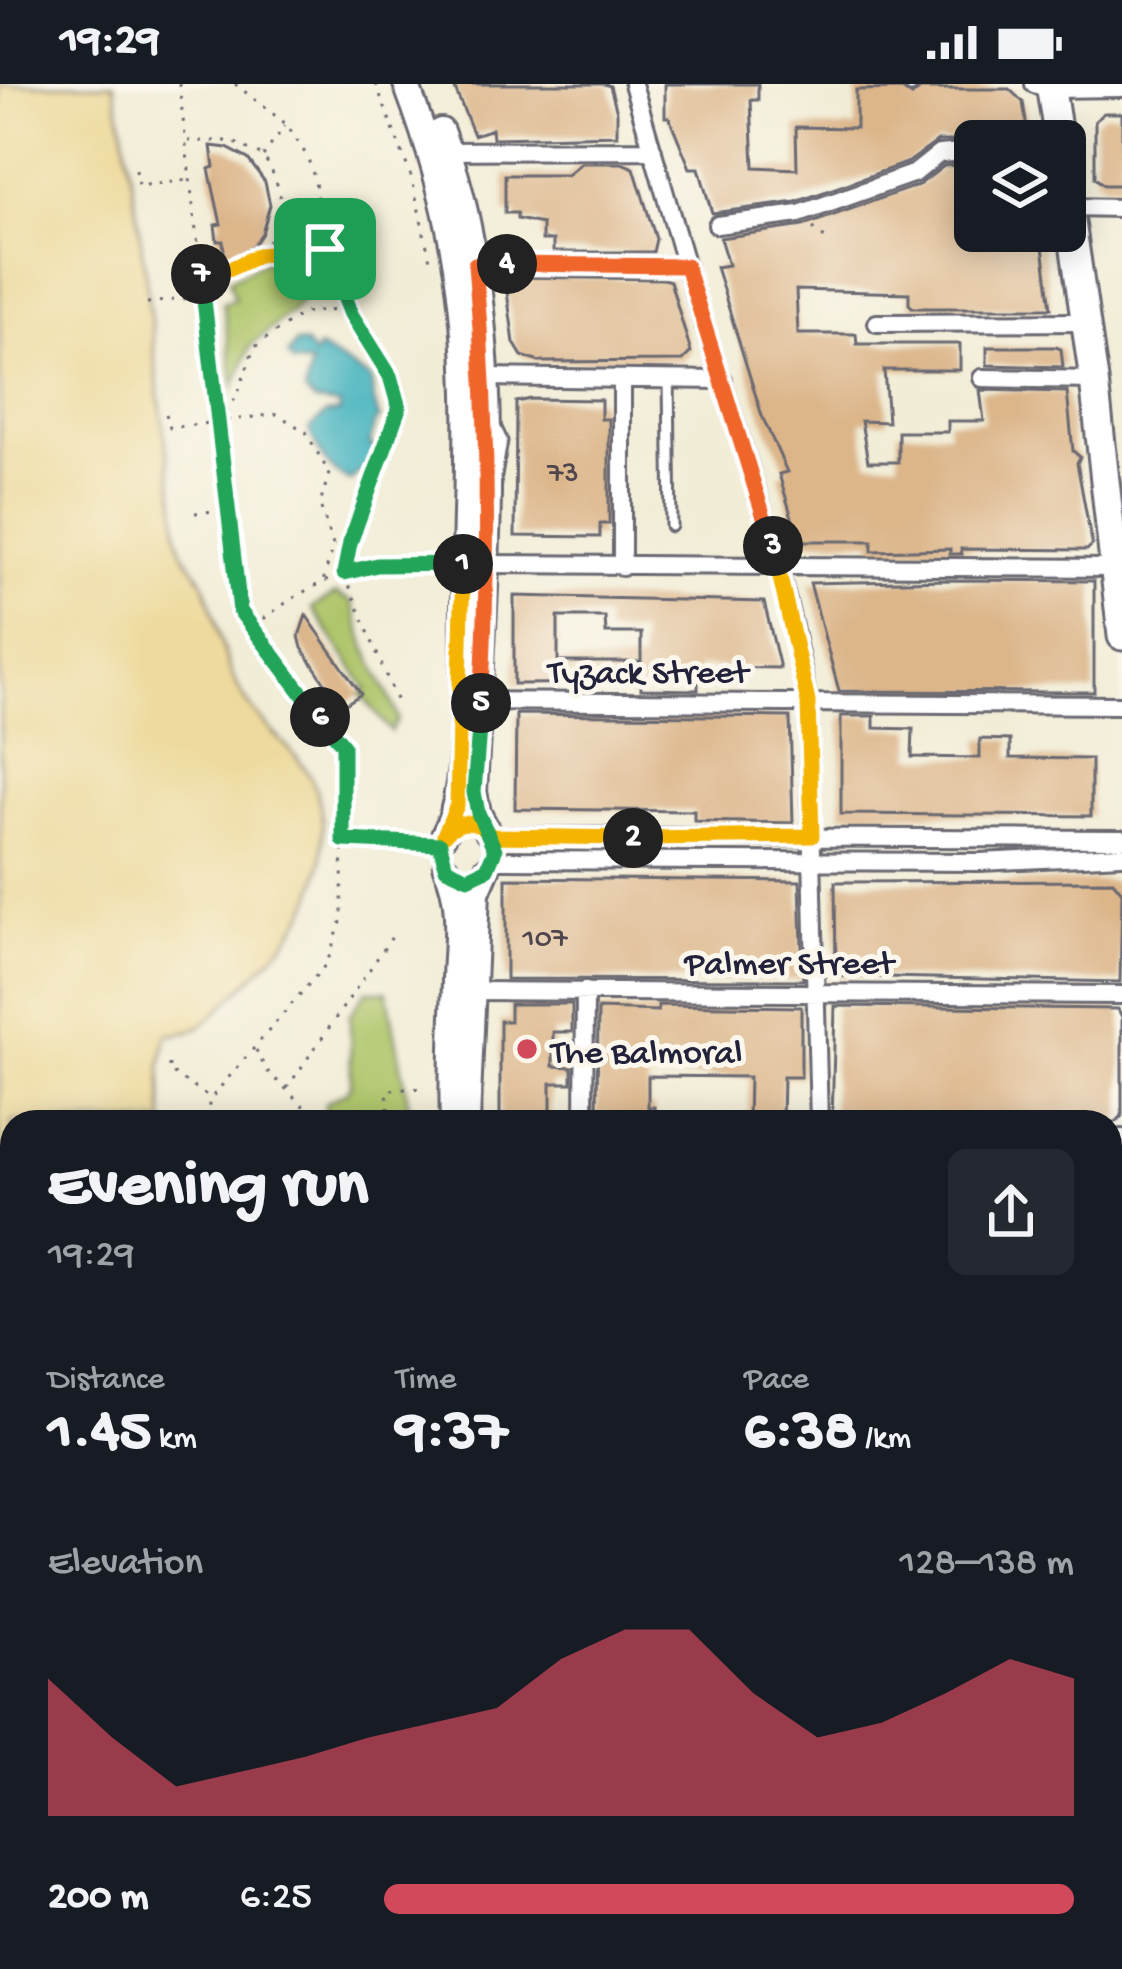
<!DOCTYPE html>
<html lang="en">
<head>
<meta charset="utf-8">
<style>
	:root { --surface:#171b24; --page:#242831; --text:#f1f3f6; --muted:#9ea1a6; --accent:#d1495b }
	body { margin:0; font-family:"Gochi Hand",sans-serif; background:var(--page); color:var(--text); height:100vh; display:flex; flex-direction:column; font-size:45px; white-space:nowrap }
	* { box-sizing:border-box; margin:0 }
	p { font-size:39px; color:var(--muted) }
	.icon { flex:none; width:66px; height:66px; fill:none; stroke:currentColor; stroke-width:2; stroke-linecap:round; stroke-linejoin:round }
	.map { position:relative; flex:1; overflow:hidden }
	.panel { position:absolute; left:0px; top:1026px; width:1122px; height:861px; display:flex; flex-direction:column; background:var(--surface); border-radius:36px 36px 0 0; box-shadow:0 6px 30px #0003 }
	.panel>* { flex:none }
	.tools { position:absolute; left:954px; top:36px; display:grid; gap:24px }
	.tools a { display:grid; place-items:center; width:132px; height:132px; border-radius:18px; background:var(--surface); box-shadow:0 6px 30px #0003; font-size:60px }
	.pin { position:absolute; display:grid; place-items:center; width:102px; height:102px; color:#fff; margin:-51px; border-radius:24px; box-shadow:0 6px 18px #0006 }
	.km { position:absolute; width:60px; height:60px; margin:-30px; border-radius:50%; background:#222; color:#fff; font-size:33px; line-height:60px; text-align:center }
	.round { display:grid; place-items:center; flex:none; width:126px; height:126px; border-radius:18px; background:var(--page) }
	.overview { display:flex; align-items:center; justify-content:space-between; height:204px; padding:0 48px }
	h1 { font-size:66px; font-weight:700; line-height:90px }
	.metrics { display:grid; grid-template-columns:repeat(3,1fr); gap:18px; height:204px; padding:12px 48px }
	.metrics div { display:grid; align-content:center }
	.metrics b { font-size:60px; font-weight:700 }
	.metrics small { font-size:33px; font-weight:400 }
	.metrics p { font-size:33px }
	.chart { height:336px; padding:24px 48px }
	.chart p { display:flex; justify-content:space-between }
	.chart svg { width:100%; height:216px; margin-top:12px; fill:var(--accent); opacity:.7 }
	ul { padding:0 48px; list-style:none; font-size:39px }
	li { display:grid; grid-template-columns:192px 144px 1fr; align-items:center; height:90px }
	li i { height:30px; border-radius:15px; background:var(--accent) }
	.status { display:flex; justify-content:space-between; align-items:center; height:84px; padding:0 60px; background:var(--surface); direction:ltr }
	.status svg { height:33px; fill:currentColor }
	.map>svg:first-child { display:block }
</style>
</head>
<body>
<div class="status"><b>19:29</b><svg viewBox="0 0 49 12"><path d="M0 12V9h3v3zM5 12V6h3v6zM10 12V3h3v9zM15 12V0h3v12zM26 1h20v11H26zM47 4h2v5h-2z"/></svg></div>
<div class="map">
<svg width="1122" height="1885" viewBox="0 0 1122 1885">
	<rect width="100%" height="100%" fill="#fbf7ec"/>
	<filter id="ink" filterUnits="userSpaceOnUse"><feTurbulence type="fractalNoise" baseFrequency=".00833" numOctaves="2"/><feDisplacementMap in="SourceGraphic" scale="24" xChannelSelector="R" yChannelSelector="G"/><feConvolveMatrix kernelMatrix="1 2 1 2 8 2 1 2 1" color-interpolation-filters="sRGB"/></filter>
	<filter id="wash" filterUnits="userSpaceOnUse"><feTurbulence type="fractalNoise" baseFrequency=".004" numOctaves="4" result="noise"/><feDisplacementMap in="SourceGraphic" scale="48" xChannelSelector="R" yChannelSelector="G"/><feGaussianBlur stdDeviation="2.7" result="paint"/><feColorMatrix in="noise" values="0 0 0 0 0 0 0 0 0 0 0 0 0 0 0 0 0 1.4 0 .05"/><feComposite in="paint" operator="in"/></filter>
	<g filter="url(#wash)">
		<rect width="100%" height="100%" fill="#f2edd7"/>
		<path fill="#adc468" stroke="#687352" stroke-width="3" d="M 319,171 L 325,190 L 292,227 L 251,261 L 234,303 L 223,218 L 235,215 L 229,196 L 265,177 Z
			M 336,510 L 352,518 L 366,564 L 395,625 L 398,635 L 391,648 L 361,610 L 367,605 L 312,524 Z
			M 366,907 L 387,907 L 412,1038 L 326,1038 L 325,1019 L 346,1008 L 351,1000 L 350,931 Z
			M 1110,1695 L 1122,1734 L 1122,1885 L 804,1885 L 803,1875 L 1110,1875 Z"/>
		<path fill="#eeda9e" stroke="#887e6c" stroke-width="3" d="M 0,0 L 114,0 C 134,95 147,191 156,287 C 161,333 169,377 176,422 C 178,437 175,453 182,466 C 189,480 201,490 206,505 C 220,543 222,580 245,615 C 274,659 317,674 322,734 C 329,819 290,857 233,912 C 209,935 202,950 167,951 L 161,983 L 164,1038 L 12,1038 L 12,1089 L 0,1066 Z"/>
		<path fill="#43b2be" stroke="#326a7c" stroke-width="3" d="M 296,259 L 305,260 L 314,271 L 319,264 L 371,295 C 373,306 373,323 380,335 L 375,338 L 370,360 L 375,365 L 372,372 L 377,374 L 373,383 L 362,386 L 350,397 C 329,389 319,368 310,349 L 309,345 L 326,330 L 340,328 L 340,321 L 315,318 L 305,308 L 311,280 L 293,279 L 288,271 Z
			M 0,1066 L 12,1089 L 12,1875 L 185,1875 L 186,1885 L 0,1885 Z"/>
		<g id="blocks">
			<path fill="#dcb589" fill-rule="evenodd" d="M 453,0 L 604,0 L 610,2 L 617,28 L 617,51 L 493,54 L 492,45 L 474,51 Z
				M 665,0 L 758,0 L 758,16 L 751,16 L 754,83 L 797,85 L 796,43 L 856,44 L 856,6 L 902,5 L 912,12 L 920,5 L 1009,5 L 1023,18 L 1029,57 L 938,57 L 909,78 L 796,118 L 712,129 L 699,84 L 690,84 L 669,33 L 665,33 Z
				M 1104,29 L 1122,29 L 1122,101 L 1104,101 L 1095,94 L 1095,37 Z
				M 211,62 L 227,64 L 248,75 L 265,98 L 270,121 L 262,149 L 253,162 L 225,178 L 223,157 L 217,157 L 215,141 L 221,140 L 209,85 L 214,83 Z
				M 581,79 L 622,79 L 634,84 L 656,155 L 653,168 L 553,168 L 553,156 L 542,156 L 542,140 L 517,135 L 517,129 L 505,129 L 505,91 L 567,91 Z
				M 975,80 L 975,147 L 1041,147 L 1051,224 L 913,224 L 909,220 L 909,209 L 796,206 L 798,250 L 856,250 L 857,260 L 960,260 L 960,286 L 884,286 L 888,338 L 861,337 L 868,378 L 898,378 L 898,348 L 948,348 L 948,337 L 984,337 L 980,306 L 1067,308 L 1073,367 L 1080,373 L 1077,379 L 1092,461 L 1087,466 L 961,465 L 962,470 L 950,470 L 950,465 L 872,467 L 872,457 L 799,457 L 779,390 L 787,388 L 762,332 L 716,183 L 728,181 L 720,154 L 803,142 L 919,101 L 944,82 Z
				M 505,193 L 664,195 L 670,197 L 691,268 L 682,277 L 539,278 L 522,272 L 514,259 Z
				M 987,263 L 1056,263 L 1061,265 L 1063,283 L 987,281 Z
				M 531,315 L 601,316 L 601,335 L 609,335 L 609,440 L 600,440 L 600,453 L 515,452 L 516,318 Z
				M 950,496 L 1094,497 L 1094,608 L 839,607 L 810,499 Z
				M 514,512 L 764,518 L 780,584 L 698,583 L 698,606 L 641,605 L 641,599 L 514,600 ZM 558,533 L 605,533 L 606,549 L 641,549 L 641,578 L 558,578 Z
				M 306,531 L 361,610 L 341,623 L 302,564 L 299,552 Z
				M 516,630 L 790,633 L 793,739 L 694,737 L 694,727 L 515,725 Z
				M 841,632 L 874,632 L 874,644 L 913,645 L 912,673 L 980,674 L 980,655 L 1010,656 L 1010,674 L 1091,675 L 1091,732 L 841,730 Z
				M 506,794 L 800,797 L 803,896 L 506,895 Z
				M 1113,797 L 1122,808 L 1120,898 L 836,892 L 835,798 Z
				M 510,920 L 572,920 L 572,948 L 553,948 L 553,982 L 572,983 L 572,999 L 551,999 L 551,1038 L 500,1038 L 500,937 L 510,937 Z
				M 658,921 L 801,923 L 801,993 L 783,993 L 782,1038 L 748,1038 L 749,993 L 648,992 L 648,1023 L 654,1023 L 655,1038 L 597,1038 L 598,925 L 658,927 Z
				M 835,922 L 1118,925 L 1122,933 L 1122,1032 L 1116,1038 L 832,1038 Z"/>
		</g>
	</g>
	<g filter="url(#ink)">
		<use href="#blocks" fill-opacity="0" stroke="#6b6972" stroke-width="3"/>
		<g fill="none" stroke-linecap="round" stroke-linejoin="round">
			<g stroke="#6b6972" stroke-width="15">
				<path id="lane" d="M 911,3 L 912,0
					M 669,296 L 671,442
					M 494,340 L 502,357 L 496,392
					M 754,1875 L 755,1885
					M 1064,1875 L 1065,1885
					M 1010,1885 L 1011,1875"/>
			</g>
			<g stroke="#6b6972" stroke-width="22">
				<path id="street" d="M 633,0 C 657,79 678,159 703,238 C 743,364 786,487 808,618 L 819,1038
					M 1034,0 L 1051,5 L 1122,4
					M 438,67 L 653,66
					M 1069,123 L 1122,124
					M 717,141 L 799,130 L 915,89 L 939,70 L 975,67
					M 469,180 L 686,182
					M 877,239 L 1086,238
					M 478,293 L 723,296
					M 982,294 L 1094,296
					M 622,297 L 622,483
					M 477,480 L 1114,484
					M 470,617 L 1122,621
					M 491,752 L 1122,755
					M 494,776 L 980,778 L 1122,771
					M 462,907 L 1122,911
					M 584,1038 L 585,907
					M 1110,1552 L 1122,1358
					M 1110,1636 L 1122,1671"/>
			</g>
			<g stroke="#6b6972" stroke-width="30">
				<path id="secondary" d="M 406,0 C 428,58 445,115 455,176 C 475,290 465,410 464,524 C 463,583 471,702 444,751
					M 441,47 C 514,238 483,506 474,708 L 478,729 L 487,746
					M 446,784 C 463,820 456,857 455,896 C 454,943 451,990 453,1038
					M 467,1038 L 477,808 L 487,785
					M 1110,1060 L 1122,1058
					M 1110,1084 L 1122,1083
					M 718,1875 L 719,1885
					M 787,1875 L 788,1885
					M 535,1885 L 537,1875"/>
			</g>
			<g stroke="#6b6972" stroke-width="33">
				<path id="primary" d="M 1050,0 L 1059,57
					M 1065,97 L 1094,296 L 1122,552"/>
			</g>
			<path stroke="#6b6972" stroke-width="3" stroke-dasharray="3 9" stroke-linecap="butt" d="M 179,0 L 240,527 L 343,661 L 342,835 L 327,879 L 211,1014 L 204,1038
				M 235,0 L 286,40 L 307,72 L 315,96 L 321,155 L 334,192 L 351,230 L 398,309 L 398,337 L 364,418 L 344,489 L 399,623
				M 376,0 L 412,95 L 430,176
				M 188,57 L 231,57 L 263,72 C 304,133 269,182 202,189
				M 263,72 L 285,42
				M 136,86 L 138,102 L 189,96
				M 813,144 L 827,156
				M 261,170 L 323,165
				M 147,219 L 202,213
				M 166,330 L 170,344 L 277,330 L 306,348 L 329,389 L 320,421 L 333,461 L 323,498
				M 219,337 L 237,312 L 254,264 L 264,256 L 303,229 L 349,225
				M 195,429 L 226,426
				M 254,542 C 324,488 358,480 444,480
				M 346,756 L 426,760
				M 256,966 L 266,986 L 310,1028 L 311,1038
				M 169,980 L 169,987 L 209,1013
				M 287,1004 L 392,853
				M 389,1038 L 387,1006 L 426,1004
				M 0,1470 L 12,1470
				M 291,1875 L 293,1885
				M 430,1875 L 434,1885"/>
			<use href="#lane" stroke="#fff" stroke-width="9"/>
			<use href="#street" stroke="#fff" stroke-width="16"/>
			<use href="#secondary" stroke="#fff" stroke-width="24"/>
			<use href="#primary" stroke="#fff" stroke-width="27"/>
		</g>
	</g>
	<g fill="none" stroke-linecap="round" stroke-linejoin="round" filter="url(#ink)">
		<g stroke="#fff" stroke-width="24">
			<path id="split-1" d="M 325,165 L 351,230 L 390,292 L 399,324 L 350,459 L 344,489 L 377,481 L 463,480"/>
		</g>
		<g stroke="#fff" stroke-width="24">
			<path id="split-2" d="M 463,480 L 457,721 L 444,751 C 459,735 478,735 491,752 L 633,754"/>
		</g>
		<g stroke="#fff" stroke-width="24">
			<path id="split-3" d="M 633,754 L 812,752 L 808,618 L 773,462"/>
		</g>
		<g stroke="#fff" stroke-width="24">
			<path id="split-4" d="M 507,180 L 686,182 L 773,462"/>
		</g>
		<g stroke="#fff" stroke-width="24">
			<path id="split-5" d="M 481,619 C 490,473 488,326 475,180 L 507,180"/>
		</g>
		<g stroke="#fff" stroke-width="24">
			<path id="split-6" d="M 320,633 L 343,661 L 343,756 L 440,760 L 446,784 L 468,794 L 487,785 L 495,766 L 478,729 L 474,708 L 481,619"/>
		</g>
		<g stroke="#fff" stroke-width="24">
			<path id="split-7" d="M 201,190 L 240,527 L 320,633"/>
		</g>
		<g stroke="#fff" stroke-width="24">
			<path id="split-8" d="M 201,190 L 232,184 L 259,171 L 325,165"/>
		</g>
		<use href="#split-1" stroke="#22a559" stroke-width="15"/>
		<use href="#split-2" stroke="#f5b400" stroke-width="15"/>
		<use href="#split-3" stroke="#f5b400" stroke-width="15"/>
		<use href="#split-4" stroke="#f0652b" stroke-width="15"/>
		<use href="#split-5" stroke="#f0652b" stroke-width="15"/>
		<use href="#split-6" stroke="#22a559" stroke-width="15"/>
		<use href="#split-7" stroke="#22a559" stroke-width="15"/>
		<use href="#split-8" stroke="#f5b400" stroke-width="15"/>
	</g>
	<circle fill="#d1495b" stroke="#fbf7ec" stroke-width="4.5" cx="527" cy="965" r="12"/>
	<g text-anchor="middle" stroke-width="10" stroke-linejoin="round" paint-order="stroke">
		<g font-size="30" fill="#50474e">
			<text x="563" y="397">73</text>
			<text x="545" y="862">107</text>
		</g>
		<g font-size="36" fill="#22223b" stroke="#fbf7ec">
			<text x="648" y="598">Tyzack Street</text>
			<text x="789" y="889">Palmer Street</text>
		</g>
		<g font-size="36" fill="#22223b" stroke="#fbf7ec" text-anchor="start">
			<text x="551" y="978">The Balmoral</text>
		</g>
	</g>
</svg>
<div class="tools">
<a><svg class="icon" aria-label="layers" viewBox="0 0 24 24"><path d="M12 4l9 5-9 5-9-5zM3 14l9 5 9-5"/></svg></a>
</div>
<div class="pin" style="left:325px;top:165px;background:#1e9e55"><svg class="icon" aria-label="arrive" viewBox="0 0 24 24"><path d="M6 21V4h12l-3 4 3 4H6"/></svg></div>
<b class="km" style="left:463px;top:480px">1</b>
<b class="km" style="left:633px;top:754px">2</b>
<b class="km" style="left:773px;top:462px">3</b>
<b class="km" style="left:507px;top:180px">4</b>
<b class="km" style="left:481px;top:619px">5</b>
<b class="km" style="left:320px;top:633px">6</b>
<b class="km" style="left:201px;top:190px">7</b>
<section class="panel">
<div class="overview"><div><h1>Evening run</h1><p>19:29</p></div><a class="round"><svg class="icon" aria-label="share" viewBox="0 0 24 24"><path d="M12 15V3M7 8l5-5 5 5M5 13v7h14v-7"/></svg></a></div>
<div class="metrics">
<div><p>Distance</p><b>1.45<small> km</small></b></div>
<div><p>Time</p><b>9:37</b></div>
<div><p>Pace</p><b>6:38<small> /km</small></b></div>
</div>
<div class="chart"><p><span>Elevation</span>128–138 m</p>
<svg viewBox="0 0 160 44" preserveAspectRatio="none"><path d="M0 44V16L10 28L20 38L30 35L40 32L50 28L60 25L70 22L80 12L90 6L100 6L110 19L120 28L130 25L140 19L150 12L160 16V44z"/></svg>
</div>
<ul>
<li><b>200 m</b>6:25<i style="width:100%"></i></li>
</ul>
</section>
</div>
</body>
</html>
